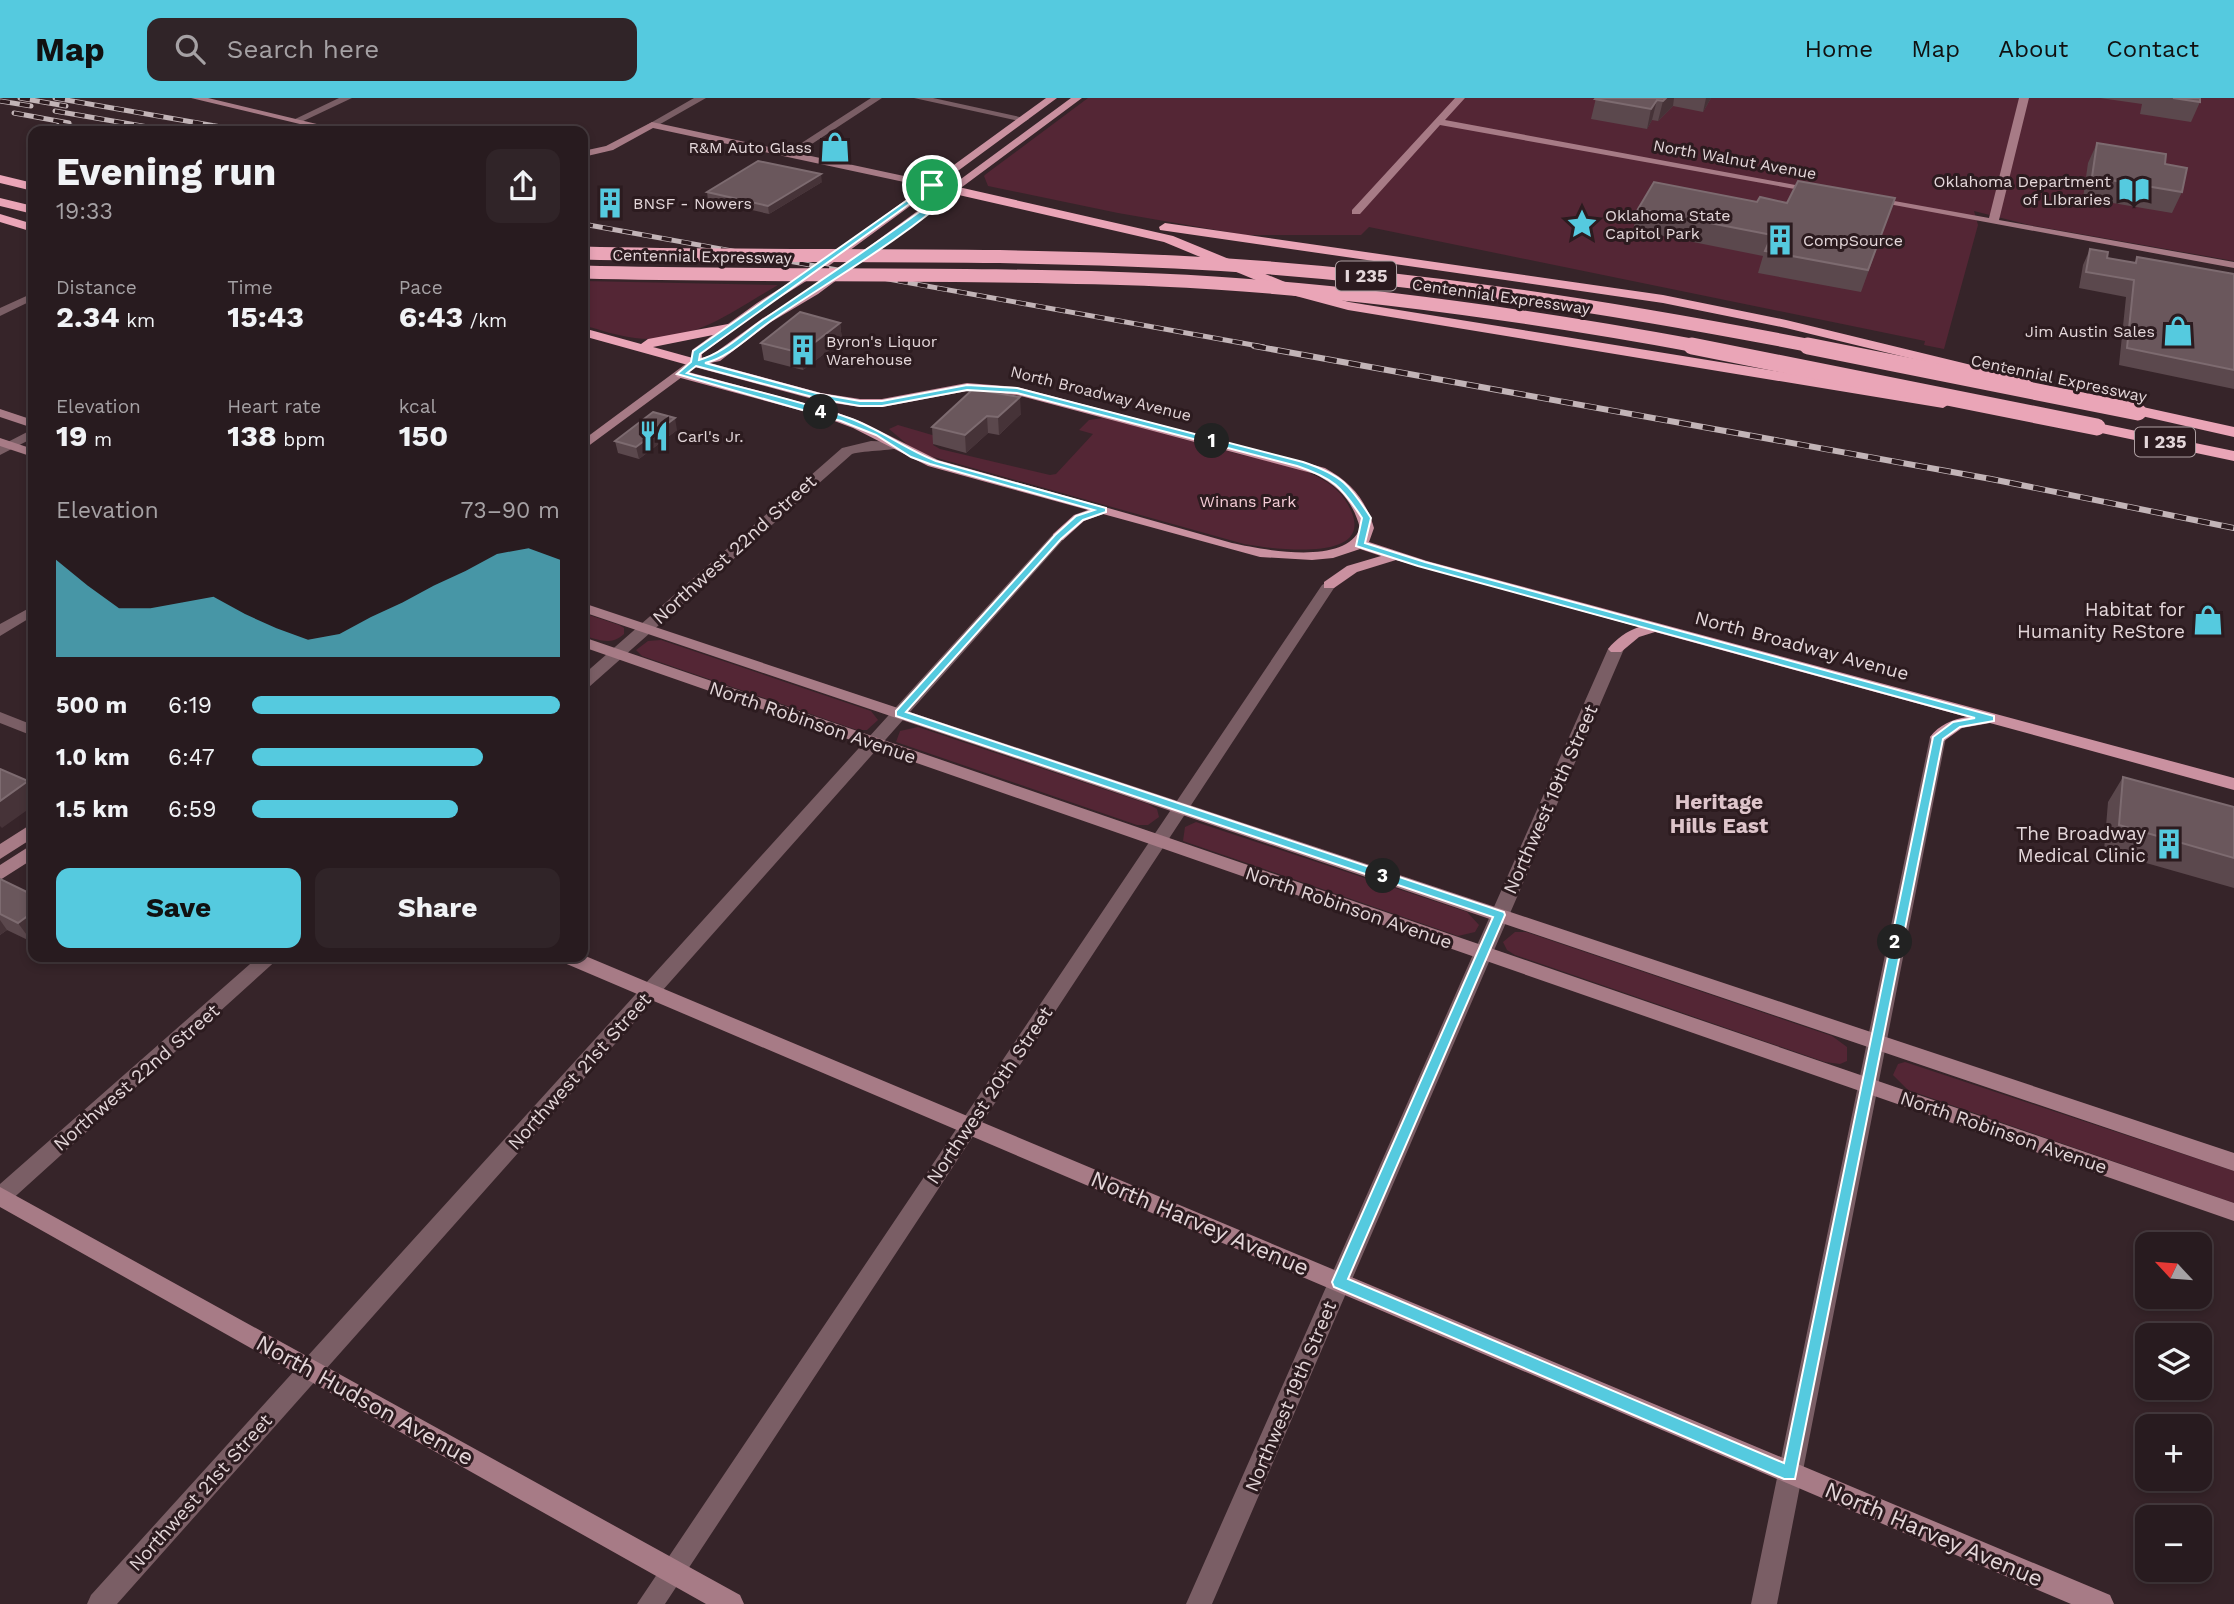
<!DOCTYPE html>
<html lang="en">
<head>
<meta charset="utf-8">
<style>
	:root { --surface:#281b1f; --page:#302428; --text:#f1f3f6; --muted:#a5a1a4; --line:#44393d; --accent:#55cadf }
	body { margin:0; font-family:"Work Sans",sans-serif; background:var(--page); color:var(--text); height:100vh; display:flex; flex-direction:column; font-size:26px; white-space:nowrap }
	* { box-sizing:border-box; margin:0 }
	p { font-size:23px; color:var(--muted) }
	.icon { flex:none; width:38px; height:38px; fill:none; stroke:currentColor; stroke-width:2; stroke-linecap:round; stroke-linejoin:round }
	.map { position:relative; flex:1; overflow:hidden }
	.panel { position:absolute; left:28px; top:28px; width:560px; height:836px; display:flex; flex-direction:column; background:var(--surface); border-radius:14px; box-shadow:0 4px 10px #0003,0 0 0 2px var(--line) }
	.panel>* { flex:none }
	.needle { width:46px; rotate:296deg }
	.controls { position:absolute; left:2135px; top:1134px; display:grid; gap:14px }
	.controls a { display:grid; place-items:center; width:77px; height:77px; border-radius:14px; background:var(--surface); box-shadow:0 4px 10px #0003,0 0 0 2px var(--line); font-size:35px }
	.pin { position:absolute; display:grid; place-items:center; width:60px; height:60px; color:#fff; margin:-30px; border:4px solid #fff; border-radius:50%; box-shadow:0 2px 7px #0007 }
	.km { position:absolute; width:35px; height:35px; margin:-18px; border-radius:50%; background:#222; color:#fff; font-size:19px; line-height:35px; text-align:center }
	.round { display:grid; place-items:center; flex:none; width:74px; height:74px; border-radius:14px; background:var(--page) }
	.overview { display:flex; align-items:center; justify-content:space-between; height:119px; padding:0 28px }
	h1 { font-size:38px; font-weight:700; line-height:52px }
	.stats { display:grid; grid-template-columns:repeat(3,1fr); gap:10px; height:119px; padding:7px 28px }
	.stats div { display:grid; align-content:center }
	.stats b { font-size:30px; font-weight:700 }
	.stats small { font-size:19px; font-weight:400 }
	.stats p { font-size:19px }
	.chart { height:196px; padding:14px 28px }
	.chart p { display:flex; justify-content:space-between }
	.chart svg { width:100%; height:126px; margin-top:7px; fill:var(--accent); opacity:.7 }
	.button { display:flex; gap:14px; margin-top:auto; padding:14px 28px }
	.button a { flex:1; height:80px; border-radius:14px; background:var(--accent); color:#111; font-size:28px; font-weight:700; line-height:80px; text-align:center }
	.button a+a { background:var(--page); color:var(--text) }
	ul { padding:0 28px; list-style:none; font-size:23px }
	li { display:grid; grid-template-columns:112px 84px 1fr; align-items:center; height:52px }
	li i { height:18px; border-radius:9px; background:var(--accent) }
	header { display:flex; align-items:center; gap:42px; box-sizing:border-box; height:98px; padding:0 35px; background:var(--accent); color:#111 }
	header strong { font-size:33px }
	nav { display:flex; gap:38px; margin-inline-start:auto; font-size:24px }
	.search { width:490px; height:63px; background:var(--page); display:flex; align-items:center; gap:18px; box-sizing:border-box; padding:0 24px; border-radius:14px; color:var(--muted); font-size:26px }
	.map>svg:first-child { display:block }
</style>
</head>
<body>
<header>
<strong>Map</strong>
<div class="search"><svg class="icon" aria-label="search" viewBox="0 0 24 24"><circle cx="10" cy="10" r="6"/><path d="M15 15l6 6"/></svg>Search here</div>
<nav><a>Home</a><a>Map</a><a>About</a><a>Contact</a></nav>
</header>
<div class="map">
<svg width="2234" height="1506" viewBox="0 0 2234 1506">
	<rect width="100%" height="100%" fill="#362429"/>
	<path fill="#542635" d="M 1088,0 L 2234,0 L 2234,163 L 2029,127 L 1974,113 L 1978,127 L 1944,251 L 1924,247 L 1925,243 L 1369,129 L 1361,137 L 1245,137 L 1118,115 L 988,88 L 984,78 L 986,76 Z
		M 583,183 L 778,187 C 733,213 690,247 635,240 C 618,238 600,232 583,227 Z
		M 1103,320 C 1148,331 1193,344 1238,356 C 1263,362 1292,366 1316,378 C 1332,386 1345,397 1352,415 C 1372,466 1267,450 1244,446 L 930,358 L 908,347 L 889,331 L 898,327 L 939,339 L 933,347 L 940,351 L 1050,377 L 1056,376 L 1093,336 L 1079,332 L 1089,322 Z
		M 583,515 L 619,527 L 624,530 L 624,536 C 611,548 598,542 583,537 Z
		M 661,542 L 871,613 L 878,622 L 867,632 L 857,632 L 642,558 L 636,552 L 648,543 Z
		M 918,629 L 1148,706 L 1157,711 L 1159,719 L 1148,727 L 1137,727 L 896,644 L 900,633 Z
		M 1196,724 L 1467,814 L 1479,827 L 1475,834 L 1458,838 L 1183,743 L 1185,729 Z
		M 1515,834 L 1526,834 L 1832,938 L 1847,949 L 1847,963 L 1840,966 L 1825,964 L 1515,857 L 1507,852 L 1503,844 Z
		M 1905,964 L 2234,1073 L 2234,1105 L 1908,992 L 1893,977 L 1898,966 Z"/>
	<g fill="none" stroke-linecap="round" stroke-linejoin="round">
		<path fill="#7a5e65" fill-rule="evenodd" d="M 339,0 L 352,0 L 299,25 L 291,23 Z
			M 694,0 L 706,0 L 655,29 L 647,27 Z
			M 871,0 L 882,0 L 792,59 L 783,57 Z
			M 914,0 L 933,0 L 1029,21 L 1024,24 Z
			M 33,195 L 33,202 L 0,218 L 0,210 Z
			M 33,331 L 33,340 L 0,357 L 0,348 Z
			M 871,343 L 898,344 L 905,348 C 897,353 865,352 852,356 L 589,589 L 583,590 L 583,577 L 842,350 Z
			M 1058,435 L 1065,439 L 1063,442 L 117,1506 L 87,1506 L 91,1497 L 1053,436 Z
			M 1329,483 L 1336,487 L 665,1506 L 637,1506 L 1322,487 Z
			M 33,508 L 33,518 L 0,538 L 0,526 Z
			M 1616,546 L 1624,551 L 1212,1506 L 1186,1506 L 1608,551 Z
			M 0,614 L 33,627 L 33,638 L 0,625 Z
			M 1938,634 L 1946,639 L 1777,1506 L 1751,1506 L 1930,639 Z
			M 258,859 L 280,859 L 8,1105 L 0,1108 L 0,1086 Z"/>
		<path fill="#a77b86" fill-rule="evenodd" d="M 191,0 L 208,0 L 346,33 L 329,33 Z
			M 1455,0 L 1465,0 L 1445,22 L 1822,92 L 1817,95 L 1440,27 L 1360,116 L 1352,116 L 1352,112 Z
			M 2019,0 L 2029,0 L 1999,122 L 2234,164 L 2234,170 L 1867,102 L 1872,99 L 1989,120 Z
			M 652,24 L 932,84 L 937,87 L 932,90 L 653,30 L 613,52 L 583,59 L 583,53 L 606,48 Z
			M 691,262 L 701,265 L 583,352 L 583,342 Z
			M 0,311 L 33,322 L 33,330 L 0,319 Z
			M 0,340 L 33,351 L 33,359 L 0,348 Z
			M 583,505 L 2234,1055 L 2234,1073 L 583,514 Z
			M 583,539 L 2234,1105 L 2234,1123 L 583,549 Z
			M 33,725 L 33,740 L 0,761 L 0,746 Z
			M 33,746 L 33,761 L 0,782 L 0,767 Z
			M 583,857 L 2110,1497 L 2114,1506 L 2071,1506 L 562,864 L 560,859 L 583,859 Z
			M 0,1089 L 740,1497 L 744,1506 L 706,1506 L 0,1109 Z"/>
		<path fill="#ca91a0" fill-rule="evenodd" d="M 1046,0 L 1057,0 L 819,175 L 765,209 L 702,256 L 702,260 L 712,257 L 763,220 L 810,192 L 1071,0 L 1082,0 L 818,196 L 771,224 L 720,263 L 710,265 L 821,295 L 860,301 L 882,301 L 967,285 L 1017,289 L 1325,370 C 1351,384 1366,402 1374,430 L 1369,444 L 1427,463 L 2234,680 L 2234,692 L 1990,625 L 1962,630 L 1944,643 L 1932,643 L 1930,639 C 1939,627 1953,621 1967,619 L 1655,534 L 1639,539 L 1621,554 L 1611,554 L 1608,551 C 1616,541 1627,533 1639,529 L 1396,462 L 1357,474 L 1334,490 L 1324,490 L 1324,484 L 1347,468 L 1381,458 L 1360,451 L 1333,460 L 1312,462 L 1260,459 L 1103,416 L 1084,423 L 1063,442 L 1053,442 L 1053,436 L 1074,417 L 1088,412 L 928,368 L 853,330 L 821,318 L 677,279 L 675,276 L 681,272 L 830,312 L 862,324 L 938,362 L 1232,445 C 1264,452 1346,468 1360,430 C 1353,404 1340,389 1315,376 L 1017,297 L 967,293 L 882,309 L 860,309 L 820,303 L 691,268 L 692,252 L 757,205 L 811,171 Z"/>
		<path fill="#eaa5b7" fill-rule="evenodd" d="M 0,77 L 33,85 L 33,93 L 0,85 Z
			M 954,88 L 1173,138 L 1302,191 L 1349,204 L 1943,300 L 1951,305 L 1943,310 L 1348,212 L 1292,197 L 1164,144 L 950,95 L 948,92 Z
			M 0,100 L 33,108 L 33,116 L 0,108 Z
			M 0,116 L 33,126 L 33,134 L 0,124 Z
			M 1165,125 L 1663,197 L 1786,222 L 2029,281 L 2031,284 L 2024,288 L 1786,230 L 1663,205 L 1160,132 L 1159,129 Z
			M 728,226 L 735,230 L 733,233 L 653,249 L 700,262 L 702,265 L 695,269 L 583,238 L 583,230 L 641,246 L 648,241 Z
			M 2120,304 L 2234,329 L 2234,339 L 2115,312 L 2112,309 Z
			M 2078,321 L 2234,353 L 2234,363 L 2073,329 L 2070,326 Z"/>
		<g stroke="#c2b4b7" stroke-width="5">
			<path id="rail-far1" d="M 20,0 L 66,8
				M 55,0 L 244,33
				M 0,3 L 31,8
				M 55,13 L 171,33
				M 14,15 L 69,25
				M 59,26 L 97,33
				M 583,126 L 1264,249"/>
		</g>
		<g stroke="#c2b4b7" stroke-width="6">
			<path id="rail" d="M 1254,248 L 1991,381 L 2234,430"/>
		</g>
		<use href="#rail-far1" stroke="#2c1b1f" stroke-width="3.5" stroke-dasharray="10" stroke-linecap="butt"/>
		<use href="#rail" stroke="#2c1b1f" stroke-width="4.5" stroke-dasharray="12" stroke-linecap="butt"/>
		<path stroke="#eaa5b7" stroke-width="13" d="M 583,155 C 780,160 978,154 1175,164 C 1391,174 1606,208 1817,249
			M 583,174 C 775,179 967,174 1159,182 C 1341,190 1523,216 1702,249"/>
		<path stroke="#eaa5b7" stroke-width="17" d="M 1692,248 L 2097,329
			M 1808,248 L 2138,314"/>
	</g>
	<path fill="#5b484d" d="M 1596,0 L 1711,0 L 1703,14 L 1673,8 L 1658,23 L 1652,22 L 1647,31 L 1591,21 Z
		M 2100,0 L 2200,0 L 2200,4 L 2191,24 L 2140,16 L 2142,6 Z
		M 2097,45 L 2165,66 L 2182,94 L 2172,115 L 2083,100 L 2088,65 Z
		M 822,84 L 769,116 L 708,102 L 707,94 Z
		M 1895,100 L 1861,194 L 1758,175 L 1763,158 L 1633,132 L 1638,111 L 1757,104 L 1787,105 Z
		M 2090,151 L 2107,160 L 2135,165 L 2137,159 L 2234,176 L 2234,291 L 2119,267 L 2126,199 L 2079,190 L 2083,167 Z
		M 840,225 L 842,242 L 803,272 L 764,262 L 761,245 Z
		M 973,291 L 1021,316 L 999,337 L 988,335 L 966,355 L 933,346 L 932,329 Z
		M 677,332 L 639,361 L 618,355 L 615,343 Z
		M 2123,679 L 2234,709 L 2234,790 L 2104,753 L 2108,704 Z
		M 0,781 L 33,797 L 33,843 L 32,844 L 7,832 L 0,837 Z"/>
	<path fill="#463338" d="M 1666,0 L 1674,0 L 1673,8 L 1658,23 L 1663,3 Z
		M 1706,0 L 1711,0 L 1703,14 Z
		M 1657,2 L 1652,22 L 1647,31 L 1651,11 Z
		M 821,76 L 822,84 L 769,116 L 768,108 Z
		M 840,225 L 842,242 L 803,272 L 801,255 Z
		M 1020,299 L 1021,316 L 999,337 L 998,319 Z
		M 987,318 L 988,335 L 966,355 L 965,337 Z
		M 675,320 L 677,332 L 639,361 L 636,349 Z
		M 28,683 L 33,691 L 33,708 L 2,730 L 0,728 L 0,703 Z
		M 33,814 L 33,843 L 32,844 L 18,825 Z
		M 0,822 L 7,832 L 0,837 Z"/>
	<path fill="#6a575c" stroke="#7d6b70" stroke-width="2" d="M 1596,0 L 1666,0 L 1663,3 L 1657,2 L 1651,11 L 1595,1 Z
		M 2173,0 L 2200,0 L 2200,4 Z
		M 2097,45 L 2166,56 L 2165,66 L 2187,70 L 2182,94 L 2092,79 Z
		M 758,63 L 821,76 L 768,108 L 707,94 Z
		M 1798,83 L 1895,100 L 1868,172 L 1765,153 L 1772,137 L 1638,111 L 1654,84 L 1757,104 L 1760,99 L 1787,105 Z
		M 2090,151 L 2108,154 L 2107,160 L 2136,165 L 2137,159 L 2234,176 L 2234,272 L 2127,250 L 2134,182 L 2086,174 Z
		M 800,214 L 840,225 L 801,255 L 761,245 Z
		M 973,291 L 1020,299 L 998,319 L 987,318 L 965,337 L 932,329 Z
		M 653,314 L 675,320 L 636,349 L 615,343 Z
		M 0,671 L 28,683 L 0,703 Z
		M 2123,679 L 2234,709 L 2234,760 L 2119,727 Z
		M 0,781 L 33,797 L 33,814 L 18,825 L 0,816 Z"/>
	<path fill="#55cadf" stroke="#fff" stroke-width="2" fill-rule="evenodd" d="M 930,86 L 957,92 C 902,142 834,180 772,222 C 750,237 730,259 705,265 L 820,296 L 860,303 L 882,303 L 967,287 L 1017,290 L 1303,364 C 1342,377 1350,387 1371,420 L 1365,445 L 1425,464 L 1994,618 L 1994,623 L 1960,629 L 1943,641 L 1795,1381 L 1784,1381 L 1334,1189 L 1332,1184 L 1493,819 L 896,618 L 896,613 L 1055,437 L 1076,418 L 1094,412 L 930,366 L 911,359 L 876,337 L 841,323 L 677,276 L 691,264 L 693,253 ZM 933,89 L 948,93 C 889,137 828,178 767,219 C 745,233 725,255 699,262 L 700,256 ZM 696,268 L 820,301 L 860,308 L 882,308 L 967,292 L 1017,295 L 1297,368 C 1333,380 1342,389 1362,420 L 1356,448 L 1418,468 L 1975,620 L 1953,624 L 1933,639 L 1784,1365 L 1348,1181 L 1505,817 L 1504,814 L 906,614 L 1061,441 L 1083,422 L 1106,414 L 1106,410 L 936,363 C 905,351 880,331 849,320 C 796,301 740,290 687,275 Z"/>
	<defs>
		<g id="shop-bare" transform="scale(2.415)"><path d="M-5-2.5h2.3a2.7 3.5 0 0 1 5.4 0H5L5.5 6h-11ZM-1.5-2.5h3a1.5 2.3 0 0 0-3 0Z" fill="#55cadf" stroke="#2c1b1f" stroke-width="2.5" paint-order="stroke"/></g>
		<g id="library-bare" transform="scale(2.415)"><path d="M-6-4Q-3-5.5-.7-3.5V5Q-3 3-6 4ZM6-4Q3-5.5 .7-3.5V5Q3 3 6 4Z" fill="#55cadf" stroke="#2c1b1f" stroke-width="2.5" paint-order="stroke"/></g>
		<g id="building-bare" transform="scale(2.415)"><path d="M-4-6H4V6H1V3H-1V6H-4ZM-2.5-4.3h1.7v1.8h-1.7ZM.8-4.3h1.7v1.8H.8ZM-2.5-1h1.7V.8h-1.7ZM.8-1h1.7V.8H.8Z" fill="#55cadf" stroke="#2c1b1f" stroke-width="2.5" paint-order="stroke"/></g>
		<g id="sight-bare" transform="scale(2.415)"><path d="M0-6L1.8-2.2L6-1.7L2.9 1.2L3.7 5.4L0 3.3L-3.7 5.4L-2.9 1.2L-6-1.7L-1.8-2.2Z" fill="#55cadf" stroke="#2c1b1f" stroke-width="2.5" paint-order="stroke"/></g>
		<g id="restaurant-bare" transform="scale(2.415)"><path d="M-5-6h1v4h1v-4h1v4h1v-4h1v5L-1.5 .5V6h-2V.5L-5-1ZM5-6V6H3V1.5H1.5Q1.5-4 5-6Z" fill="#55cadf" stroke="#2c1b1f" stroke-width="2.5" paint-order="stroke"/></g>
	</defs>
	<g fill-rule="evenodd">
		<use href="#shop-bare" x="835" y="49"/>
		<use href="#library-bare" x="2134" y="92"/>
		<use href="#building-bare" x="610" y="105"/>
		<use href="#sight-bare" x="1582" y="126"/>
		<use href="#building-bare" x="1780" y="142"/>
		<use href="#shop-bare" x="2178" y="233"/>
		<use href="#building-bare" x="803" y="252"/>
		<use href="#restaurant-bare" x="654" y="338"/>
		<use href="#shop-bare" x="2208" y="522"/>
		<use href="#building-bare" x="2169" y="746"/>
	</g>
	<g text-anchor="middle" stroke-width="6" stroke-linejoin="round" paint-order="stroke">
		<g font-size="16" fill="#e4d7da" stroke="#2c1b1f" text-anchor="start">
			<text x="812" y="55" text-anchor="end">R&amp;M Auto Glass</text>
			<text x="2111" y="89" text-anchor="end">Oklahoma Department<tspan x="2111" dy="18">of LIbraries</tspan></text>
			<text x="633" y="111">BNSF - Nowers</text>
			<text x="1605" y="123">Oklahoma State<tspan x="1605" dy="18">Capitol Park</tspan></text>
			<text x="1803" y="148">CompSource</text>
			<text x="2155" y="239" text-anchor="end">Jim Austin Sales</text>
			<text x="826" y="249">Byron's Liquor<tspan x="826" dy="18">Warehouse</tspan></text>
			<text x="677" y="344">Carl's Jr.</text>
		</g>
		<g font-size="16" fill="#e4d7da" stroke="#2c1b1f">
			<text transform="translate(1735 61) rotate(10)" y="6">North Walnut Avenue</text>
			<text transform="translate(702 158) rotate(1)" y="6">Centennial Expressway</text>
			<text transform="translate(1501 198) rotate(8)" y="6">Centennial Expressway</text>
			<text transform="translate(2059 280) rotate(12)" y="6">Centennial Expressway</text>
			<text transform="translate(1101 295) rotate(14)" y="6">North Broadway Avenue</text>
		</g>
		<g font-size="16" fill="#f5cdd7" stroke="#2c1b1f">
			<text x="1248" y="409">Winans Park</text>
		</g>
		<g fill="#2c1b1f" stroke="#ad9fa2" stroke-width="2">
			<rect x="1336" y="163.5" width="60" height="29" rx="5"/>
			<rect x="2135" y="329.5" width="60" height="29" rx="5"/>
		</g>
		<g font-size="18" font-weight="bold" fill="#e4d7da">
			<text x="1366" y="184">I 235</text>
			<text x="2165" y="350">I 235</text>
		</g>
		<g font-size="19" fill="#e4d7da" stroke="#2c1b1f">
			<text transform="translate(734 451) rotate(-42)" y="7">Northwest 22nd Street</text>
			<text transform="translate(1802 547) rotate(15)" y="7">North Broadway Avenue</text>
			<text transform="translate(813 624) rotate(19)" y="7">North Robinson Avenue</text>
			<text transform="translate(1550 701) rotate(-66)" y="7">Northwest 19th Street</text>
			<text transform="translate(1349 809) rotate(19)" y="7">North Robinson Avenue</text>
			<text transform="translate(579 973) rotate(-48)" y="7">Northwest 21st Street</text>
			<text transform="translate(136 979) rotate(-41)" y="7">Northwest 22nd Street</text>
			<text transform="translate(989 997) rotate(-56)" y="7">Northwest 20th Street</text>
			<text transform="translate(2004 1034) rotate(19)" y="7">North Robinson Avenue</text>
			<text transform="translate(1290 1298) rotate(-67)" y="7">Northwest 19th Street</text>
			<text transform="translate(200 1394) rotate(-48)" y="7">Northwest 21st Street</text>
		</g>
		<g font-size="19" fill="#e4d7da" stroke="#2c1b1f" text-anchor="end">
			<text x="2185" y="518">Habitat for<tspan x="2185" dy="22">Humanity ReStore</tspan></text>
			<text x="2146" y="742">The Broadway<tspan x="2146" dy="22">Medical Clinic</tspan></text>
		</g>
		<g font-size="21" font-weight="bold" fill="#dec5cb" stroke="#2c1b1f">
			<text x="1719" y="711">Heritage<tspan x="1719" dy="24">Hills East</tspan></text>
		</g>
		<g font-size="23" fill="#e4d7da" stroke="#2c1b1f">
			<text transform="translate(1200 1125) rotate(23)" y="8">North Harvey Avenue</text>
			<text transform="translate(365 1302) rotate(29)" y="8">North Hudson Avenue</text>
			<text transform="translate(1934 1436) rotate(23)" y="8">North Harvey Avenue</text>
		</g>
	</g>
</svg>
<div class="controls">
<a><svg class="needle" viewBox="-14 -14 28 28"><path d="M0-13l5 13h-10z" fill="#e53935"/><path d="M0 13l5-13h-10z" fill="#a5a1a4"/></svg></a>
<a><svg class="icon" aria-label="layers" viewBox="0 0 24 24"><path d="M12 4l9 5-9 5-9-5zM3 14l9 5 9-5"/></svg></a>
<a>+</a>
<a>−</a>
</div>
<div class="pin" style="left:932px;top:87px;background:#1e9e55"><svg class="icon" aria-label="arrive" viewBox="0 0 24 24"><path d="M6 21V4h12l-3 4 3 4H6"/></svg></div>
<b class="km" style="left:1212px;top:343px">1</b>
<b class="km" style="left:1895px;top:844px">2</b>
<b class="km" style="left:1383px;top:778px">3</b>
<b class="km" style="left:821px;top:314px">4</b>
<section class="panel">
<div class="overview"><div><h1>Evening run</h1><p>19:33</p></div><a class="round"><svg class="icon" aria-label="share" viewBox="0 0 24 24"><path d="M12 15V3M7 8l5-5 5 5M5 13v7h14v-7"/></svg></a></div>
<div class="stats">
<div><p>Distance</p><b>2.34<small> km</small></b></div>
<div><p>Time</p><b>15:43</b></div>
<div><p>Pace</p><b>6:43<small> /km</small></b></div>
</div>
<div class="stats">
<div><p>Elevation</p><b>19<small> m</small></b></div>
<div><p>Heart rate</p><b>138<small> bpm</small></b></div>
<div><p>kcal</p><b>150</b></div>
</div>
<div class="chart"><p><span>Elevation</span>73–90 m</p>
<svg viewBox="0 0 160 44" preserveAspectRatio="none"><path d="M0 44V10L10 19L20 27L30 27L40 25L50 23L60 29L70 34L80 38L90 36L100 30L110 25L120 19L130 14L140 8L150 6L160 10V44z"/></svg>
</div>
<ul>
<li><b>500 m</b>6:19<i style="width:100%"></i></li>
<li><b>1.0 km</b>6:47<i style="width:75%"></i></li>
<li><b>1.5 km</b>6:59<i style="width:67%"></i></li>
</ul>
<div class="button"><a>Save</a><a>Share</a></div>
</section>
</div>
</body>
</html>
